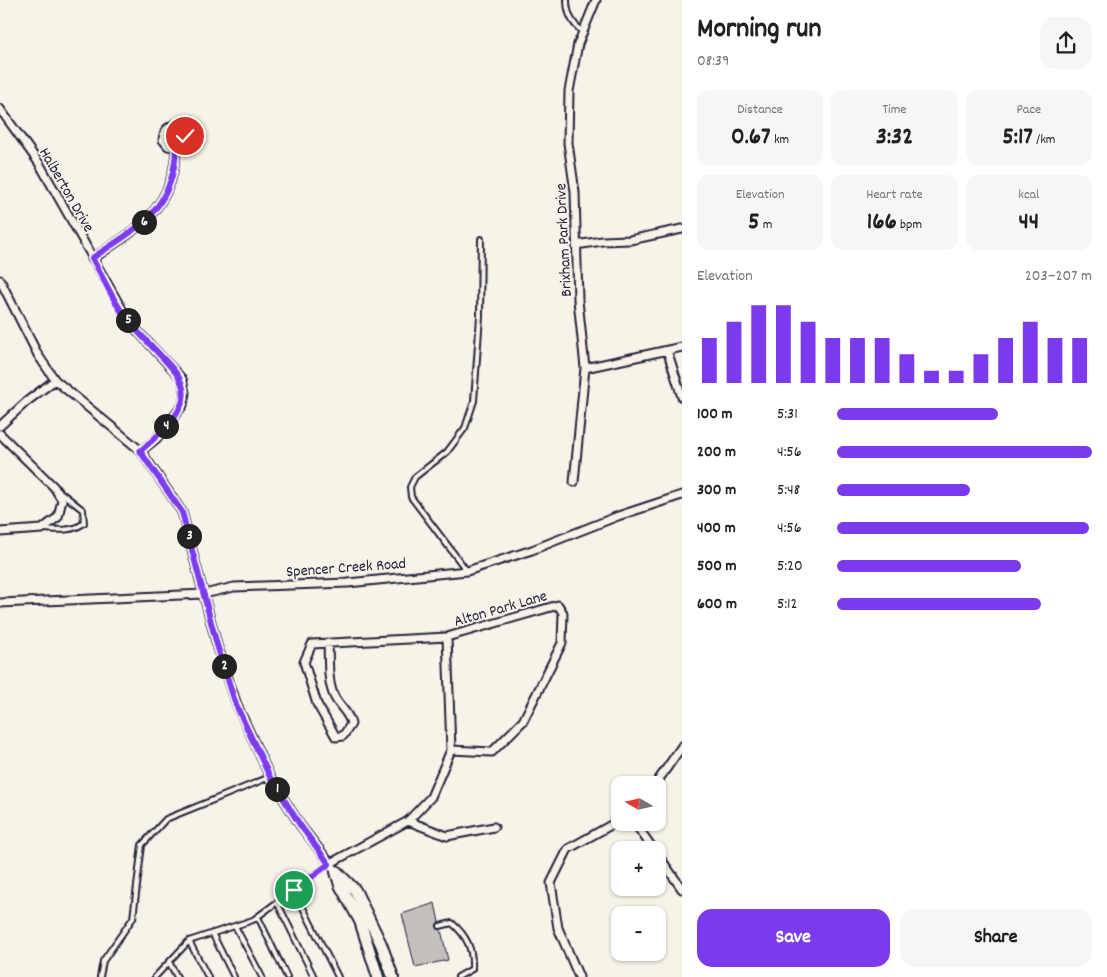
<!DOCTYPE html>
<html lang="en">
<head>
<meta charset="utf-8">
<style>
	:root { --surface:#fff; --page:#f6f6f6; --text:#202124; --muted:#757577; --accent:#7c3aed }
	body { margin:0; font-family:Dekko,sans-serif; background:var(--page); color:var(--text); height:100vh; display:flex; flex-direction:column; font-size:19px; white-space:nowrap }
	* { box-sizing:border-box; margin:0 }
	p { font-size:16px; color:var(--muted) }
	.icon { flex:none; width:28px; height:28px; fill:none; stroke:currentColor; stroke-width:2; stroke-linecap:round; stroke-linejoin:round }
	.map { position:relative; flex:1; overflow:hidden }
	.panel { display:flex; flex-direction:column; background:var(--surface); width:425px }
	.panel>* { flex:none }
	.needle { width:32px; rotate:279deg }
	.fabs { position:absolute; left:611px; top:776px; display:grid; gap:10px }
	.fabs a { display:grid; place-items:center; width:55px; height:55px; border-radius:10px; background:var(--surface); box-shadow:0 1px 4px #0004; font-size:25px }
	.pin { position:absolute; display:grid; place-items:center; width:42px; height:42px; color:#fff; margin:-21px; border:2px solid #fff; border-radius:50%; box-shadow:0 1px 5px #0007 }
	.km { position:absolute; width:25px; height:25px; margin:-12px; border-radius:50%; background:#222; color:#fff; font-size:14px; line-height:25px; text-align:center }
	.round { display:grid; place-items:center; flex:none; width:52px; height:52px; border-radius:15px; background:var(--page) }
	.head { display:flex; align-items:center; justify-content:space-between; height:85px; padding:0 15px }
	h1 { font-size:28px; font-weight:700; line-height:38px }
	.figures { display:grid; grid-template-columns:repeat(3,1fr); gap:8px; height:85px; padding:5px 15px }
	.figures div { display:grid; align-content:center; border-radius:12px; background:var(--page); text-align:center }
	.figures b { font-size:25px; font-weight:700 }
	.figures small { font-size:14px; font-weight:400 }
	.figures p { font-size:14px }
	.chart { height:140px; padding:10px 15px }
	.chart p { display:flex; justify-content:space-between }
	.chart svg { width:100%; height:90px; margin-top:5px; stroke:var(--accent); stroke-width:6 }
	.action { display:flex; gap:10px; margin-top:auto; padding:10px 15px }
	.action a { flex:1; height:58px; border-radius:15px; background:var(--accent); color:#fff; font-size:20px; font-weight:700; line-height:58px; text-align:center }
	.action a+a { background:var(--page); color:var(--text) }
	ul { padding:0 15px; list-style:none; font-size:16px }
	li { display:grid; grid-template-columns:80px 60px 1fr; align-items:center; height:38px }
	li i { height:12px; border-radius:6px; background:var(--accent) }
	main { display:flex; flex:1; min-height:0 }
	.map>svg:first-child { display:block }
</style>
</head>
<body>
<main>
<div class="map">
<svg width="682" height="977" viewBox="0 0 682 977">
	<rect width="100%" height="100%" fill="#f7f3e8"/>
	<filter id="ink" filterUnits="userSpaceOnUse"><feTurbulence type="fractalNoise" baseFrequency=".02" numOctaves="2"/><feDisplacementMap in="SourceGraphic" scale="10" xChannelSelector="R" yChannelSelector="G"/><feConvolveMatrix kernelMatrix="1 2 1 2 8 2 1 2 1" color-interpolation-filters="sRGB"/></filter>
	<g filter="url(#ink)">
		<path fill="#c2bfbd" stroke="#22223b" d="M 435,903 L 439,922 L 436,926 L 441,930 L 448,960 L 415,967 L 402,914 Z"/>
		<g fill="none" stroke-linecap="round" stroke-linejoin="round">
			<g stroke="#22223b" stroke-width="8">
				<path id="lane" d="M 567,0 C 567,14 572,24 583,32
					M 44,529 C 58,530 72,532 84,523 L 83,510 L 59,491
					M 467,571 L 411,497 L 410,487 L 415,477 L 447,452 L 465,428 L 474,401 L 480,316 L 481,239
					M 294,890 L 338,977
					M 277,902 L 314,977
					M 258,917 L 287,977
					M 235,926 L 262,977
					M 440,926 L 452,923 C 467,936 473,949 472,969 L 458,977
					M 212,933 L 234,977
					M 189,941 L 208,977
					M 169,962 L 177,977
					M 100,977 L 103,961 L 133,918 L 142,845 L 166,819 L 270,777
					M 155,977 L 189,941 L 253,920 L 329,864"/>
			</g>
			<g stroke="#22223b" stroke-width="11">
				<path id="street" d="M 0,109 L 39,163 L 129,322 L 182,379 L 185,393 L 183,405 L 156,439 L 141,451
					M 576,245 L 602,241 L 630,240 L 682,229
					M 92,259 C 138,228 174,209 176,148 L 168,146 L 163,140 C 164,131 166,128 174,125 L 182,129 L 184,141 L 176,148
					M 0,280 L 38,355 L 55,380 L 141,451 L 182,512 L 217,645 L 237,705 L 270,777 L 300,825 L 336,871
					M 667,350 L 682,397
					M 585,368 L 682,347
					M 0,426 L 26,402 L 55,380
					M 0,434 L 54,487 L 62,500 L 58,517 L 42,529 L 0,532
					M 574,482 L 585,368 L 578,300 L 575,192 L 568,143 L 569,91 L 578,44 L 596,0
					M 0,603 L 204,594 L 234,587 L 348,583 L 467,571 L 532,550 L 618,516 L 682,495
					M 328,644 C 329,660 327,681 334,696 C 339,707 349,712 351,724 L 343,736 L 336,737 L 317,704 L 304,662 L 312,644 L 447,637 L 558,605 L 563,613 L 562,643 L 523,721 L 492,752 L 451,750
					M 655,785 L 682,746
					M 408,821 L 447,836 L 494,827
					M 634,822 L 654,850
					M 658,855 L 682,889
					M 329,864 L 408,821 L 431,797 L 451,750 L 447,637
					M 579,977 L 558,928 L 551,883 L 568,849 L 620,820"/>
			</g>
			<g stroke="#22223b" stroke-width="14">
				<path id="secondary" d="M 336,871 L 355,890 L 381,944 L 393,977
					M 336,872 L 340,885 L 360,921 L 378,977"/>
			</g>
			<use href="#lane" stroke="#f7f3e8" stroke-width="4"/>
			<use href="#street" stroke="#f7f3e8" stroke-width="7"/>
			<use href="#secondary" stroke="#f7f3e8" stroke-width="10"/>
		</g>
	</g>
	<g fill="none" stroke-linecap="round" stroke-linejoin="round" filter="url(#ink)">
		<g stroke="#fff" stroke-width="10">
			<path id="route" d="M 185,136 L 180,146 L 176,148 C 174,209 138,228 92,258 C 104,279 115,306 131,324 C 181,381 215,388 140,451 L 182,512 L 217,645 L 236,705 L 270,777 L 300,825 L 329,864 L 294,890"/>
		</g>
		<use href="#route" stroke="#7c3aed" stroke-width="6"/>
	</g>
	<g text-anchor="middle" stroke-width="4" stroke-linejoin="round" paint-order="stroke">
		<g font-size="16" fill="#22223b" stroke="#f7f3e8">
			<text transform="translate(68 189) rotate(60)" y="6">Halberton Drive</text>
			<text transform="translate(562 240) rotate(-93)" y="6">Brixham Park Drive</text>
			<text transform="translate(346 566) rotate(-4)" y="6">Spencer Creek Road</text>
			<text transform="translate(500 607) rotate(-16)" y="6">Alton Park Lane</text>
		</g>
	</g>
</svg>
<div class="fabs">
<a><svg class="needle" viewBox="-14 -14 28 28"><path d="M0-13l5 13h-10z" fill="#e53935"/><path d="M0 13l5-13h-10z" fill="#757577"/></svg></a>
<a>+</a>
<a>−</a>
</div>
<div class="pin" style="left:294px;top:890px;background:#1e9e55"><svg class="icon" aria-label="arrive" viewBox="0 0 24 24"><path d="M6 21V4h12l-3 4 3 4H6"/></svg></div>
<div class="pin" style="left:185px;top:136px;background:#d93025"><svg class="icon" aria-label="check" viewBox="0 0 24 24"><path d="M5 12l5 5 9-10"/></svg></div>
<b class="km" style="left:277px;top:789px">1</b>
<b class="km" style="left:224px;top:666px">2</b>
<b class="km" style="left:189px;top:536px">3</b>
<b class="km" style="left:166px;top:426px">4</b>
<b class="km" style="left:128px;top:320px">5</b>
<b class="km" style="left:144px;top:222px">6</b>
</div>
<section class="panel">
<div class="head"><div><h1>Morning run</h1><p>08:39</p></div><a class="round"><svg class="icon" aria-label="share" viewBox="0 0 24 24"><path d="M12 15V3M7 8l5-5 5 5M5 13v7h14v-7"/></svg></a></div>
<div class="figures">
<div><p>Distance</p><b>0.67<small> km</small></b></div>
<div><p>Time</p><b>3:32</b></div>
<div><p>Pace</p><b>5:17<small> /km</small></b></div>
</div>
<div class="figures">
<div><p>Elevation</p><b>5<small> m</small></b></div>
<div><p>Heart rate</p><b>166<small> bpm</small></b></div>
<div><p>kcal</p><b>44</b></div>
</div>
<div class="chart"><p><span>Elevation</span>203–207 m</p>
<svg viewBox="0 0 160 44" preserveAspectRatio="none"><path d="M5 44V22M15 44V14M25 44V6M35 44V6M45 44V14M55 44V22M65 44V22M75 44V22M85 44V30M95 44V38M105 44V38M115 44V30M125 44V22M135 44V14M145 44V22M155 44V22"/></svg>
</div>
<ul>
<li><b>100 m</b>5:31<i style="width:63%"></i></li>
<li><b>200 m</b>4:56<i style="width:100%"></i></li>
<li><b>300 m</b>5:48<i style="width:52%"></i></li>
<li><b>400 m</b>4:56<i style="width:99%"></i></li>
<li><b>500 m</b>5:20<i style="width:72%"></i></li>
<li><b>600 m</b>5:12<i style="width:80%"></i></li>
</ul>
<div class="action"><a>Save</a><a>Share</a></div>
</section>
</main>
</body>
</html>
